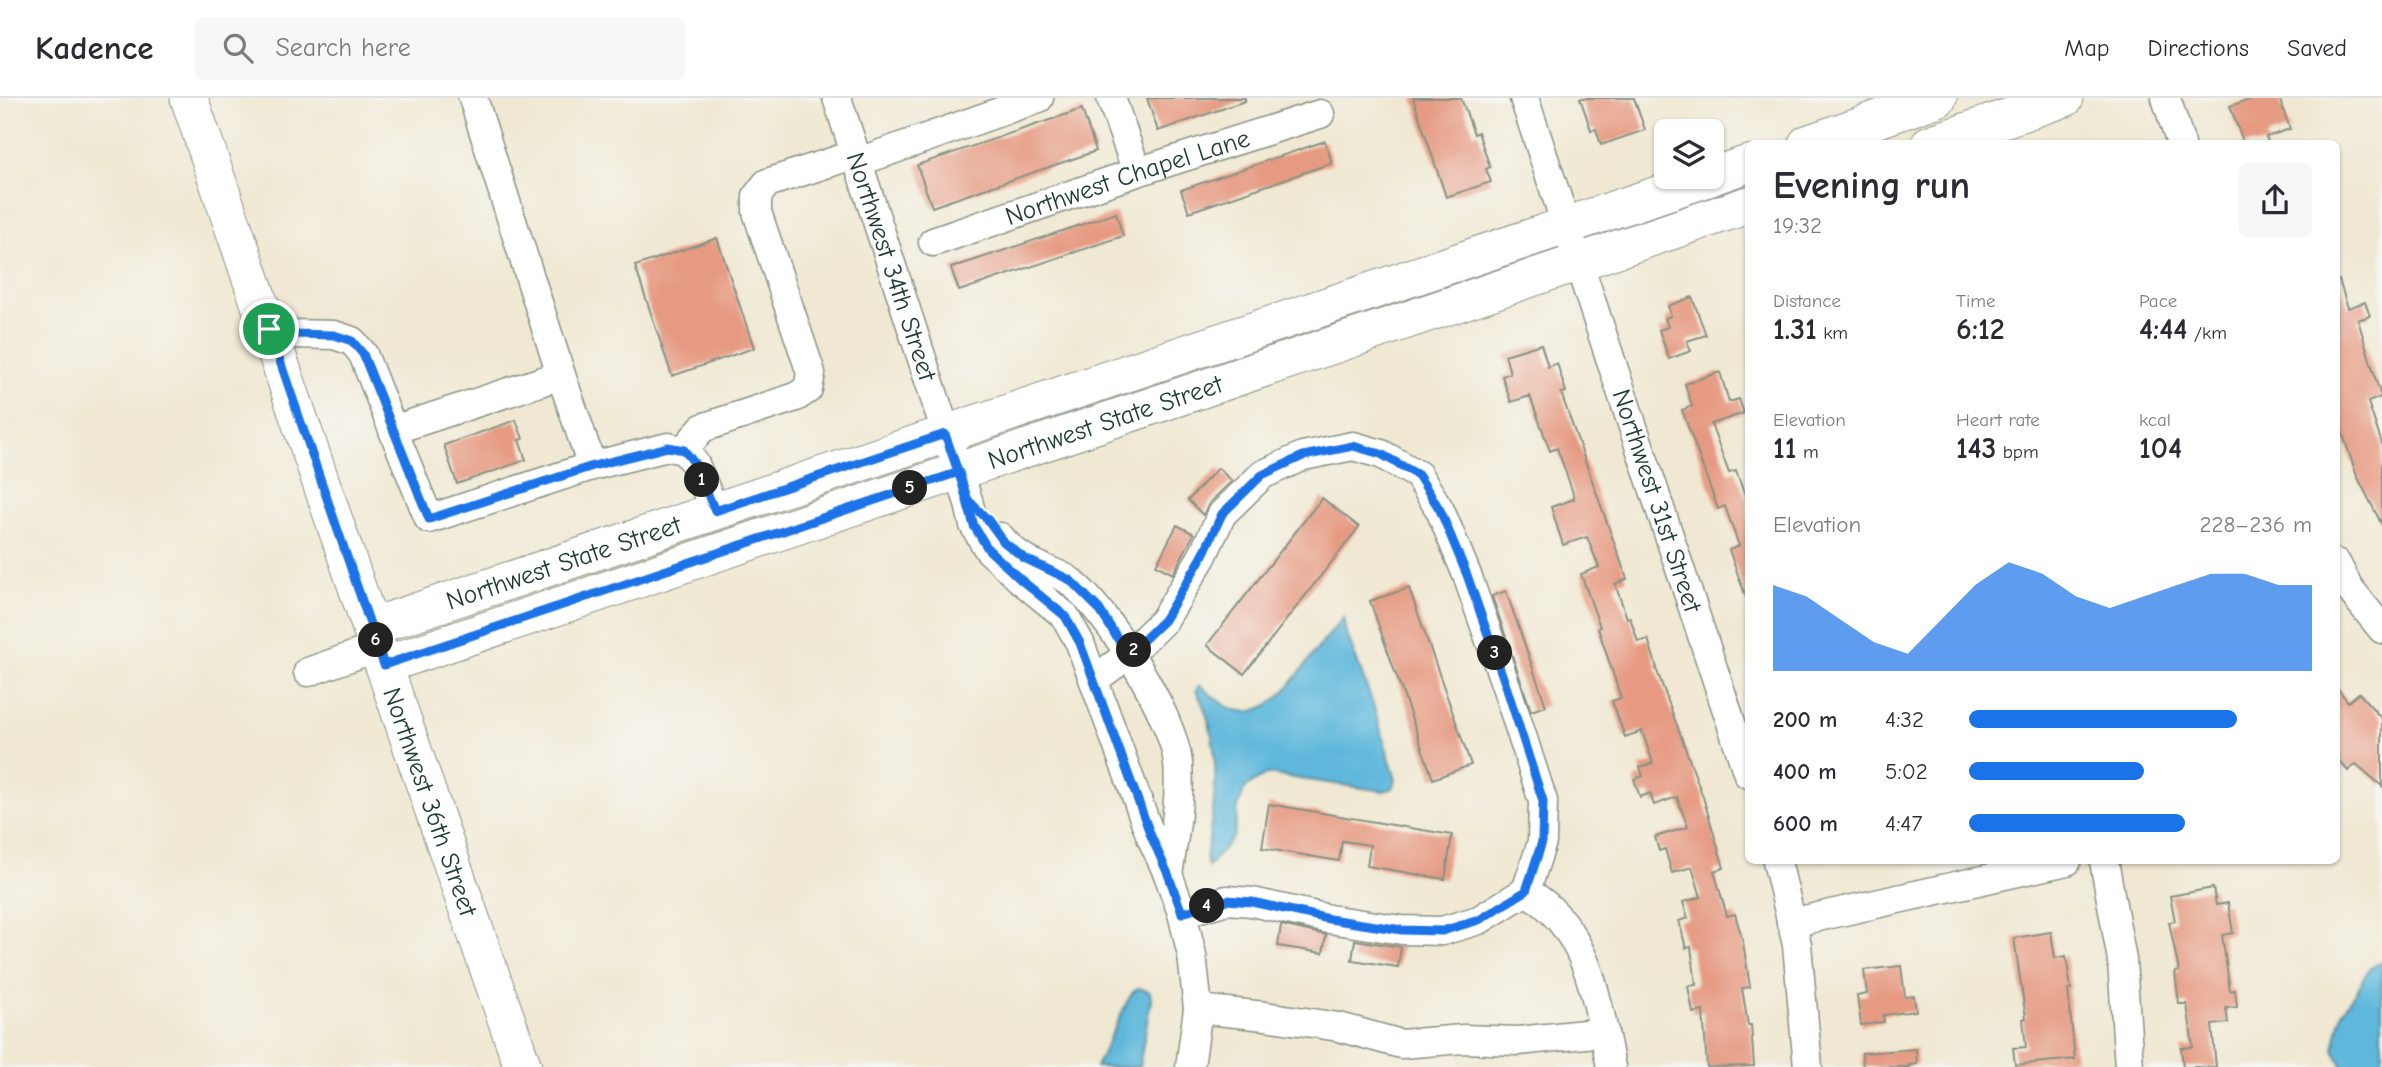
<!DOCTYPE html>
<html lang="en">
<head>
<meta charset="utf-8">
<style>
	:root { --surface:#fff; --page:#f7f7f7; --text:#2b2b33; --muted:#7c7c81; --line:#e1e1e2; --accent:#1a73e8 }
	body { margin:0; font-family:"Comic Neue",sans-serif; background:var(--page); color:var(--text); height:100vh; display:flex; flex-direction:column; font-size:26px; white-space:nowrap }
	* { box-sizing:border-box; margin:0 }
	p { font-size:23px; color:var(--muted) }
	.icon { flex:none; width:38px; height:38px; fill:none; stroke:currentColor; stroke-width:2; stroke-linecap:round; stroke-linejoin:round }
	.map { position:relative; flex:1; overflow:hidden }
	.sheet { position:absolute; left:1745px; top:42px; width:595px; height:724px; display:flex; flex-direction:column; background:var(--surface); border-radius:10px; box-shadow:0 2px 5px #0004 }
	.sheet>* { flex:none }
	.fabs { position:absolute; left:1654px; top:21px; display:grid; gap:14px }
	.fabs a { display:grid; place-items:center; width:70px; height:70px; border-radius:10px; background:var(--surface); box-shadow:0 2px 5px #0004; font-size:35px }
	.pin { position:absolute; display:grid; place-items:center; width:60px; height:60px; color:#fff; margin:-30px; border:4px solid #fff; border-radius:50%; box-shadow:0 2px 7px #0007 }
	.km { position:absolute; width:35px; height:35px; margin:-18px; border-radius:50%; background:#222; color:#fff; font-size:19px; line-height:35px; text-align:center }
	.round { display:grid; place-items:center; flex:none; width:74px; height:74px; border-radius:10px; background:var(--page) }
	.overview { display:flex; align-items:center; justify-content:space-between; height:119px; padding:0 28px }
	h1 { font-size:38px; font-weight:700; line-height:52px }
	.figures { display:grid; grid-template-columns:repeat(3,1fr); gap:10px; height:119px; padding:7px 28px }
	.figures div { display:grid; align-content:center }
	.figures b { font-size:30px; font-weight:700 }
	.figures small { font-size:19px; font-weight:400 }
	.figures p { font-size:19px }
	.chart { height:196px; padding:14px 28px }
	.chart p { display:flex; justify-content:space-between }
	.chart svg { width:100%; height:126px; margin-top:7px; fill:var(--accent); opacity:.7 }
	ul { padding:0 28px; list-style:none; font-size:23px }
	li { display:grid; grid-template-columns:112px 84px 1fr; align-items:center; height:52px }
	li i { height:18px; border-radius:9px; background:var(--accent) }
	header { display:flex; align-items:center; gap:42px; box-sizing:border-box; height:98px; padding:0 35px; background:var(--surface); border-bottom:2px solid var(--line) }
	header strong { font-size:33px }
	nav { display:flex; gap:38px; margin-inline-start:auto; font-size:24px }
	.search { width:490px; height:63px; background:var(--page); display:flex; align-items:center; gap:18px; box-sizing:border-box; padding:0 24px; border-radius:10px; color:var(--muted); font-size:26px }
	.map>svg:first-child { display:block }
</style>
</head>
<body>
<header>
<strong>Kadence</strong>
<div class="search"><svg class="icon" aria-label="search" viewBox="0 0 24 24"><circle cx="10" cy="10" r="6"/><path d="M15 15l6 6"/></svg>Search here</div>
<nav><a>Map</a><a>Directions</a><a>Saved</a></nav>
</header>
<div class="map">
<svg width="2382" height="969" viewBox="0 0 2382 969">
	<rect width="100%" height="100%" fill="#f6f6f2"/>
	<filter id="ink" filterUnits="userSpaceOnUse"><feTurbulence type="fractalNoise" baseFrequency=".0143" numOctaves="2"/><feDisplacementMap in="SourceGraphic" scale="14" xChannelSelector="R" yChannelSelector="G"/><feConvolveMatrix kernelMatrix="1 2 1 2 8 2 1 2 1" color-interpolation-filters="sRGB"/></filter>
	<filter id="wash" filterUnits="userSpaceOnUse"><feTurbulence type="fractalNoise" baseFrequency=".00686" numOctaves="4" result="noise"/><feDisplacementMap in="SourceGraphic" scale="28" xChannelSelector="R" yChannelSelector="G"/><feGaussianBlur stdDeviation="1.57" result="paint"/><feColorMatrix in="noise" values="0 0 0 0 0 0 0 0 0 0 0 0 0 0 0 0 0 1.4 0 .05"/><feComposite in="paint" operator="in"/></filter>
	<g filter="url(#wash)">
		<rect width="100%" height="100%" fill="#f0e8d2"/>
		<path fill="#5eb8dc" stroke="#3e7a88" stroke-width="2" d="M 1344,519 L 1345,531 L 1373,606 L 1396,682 L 1392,691 L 1383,693 L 1267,676 L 1245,690 L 1238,709 L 1234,738 L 1208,769 L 1206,761 C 1215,704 1225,645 1196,592 L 1200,587 C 1210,596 1223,609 1236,612 C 1272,621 1294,581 1312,558 C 1322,545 1333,532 1344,519 Z
			M 2382,863 L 2382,969 L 2343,969 L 2334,951 L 2342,914 L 2357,893 L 2369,871 Z
			M 1139,890 L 1150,894 L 1151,902 L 1139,969 L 1096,969 L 1127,904 L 1133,894 Z"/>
		<g id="blocks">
			<path fill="#e69a81" d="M 1147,0 L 1245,0 L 1245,3 L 1158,33 Z
				M 1413,0 L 1461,0 L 1474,36 L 1478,34 L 1490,69 L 1486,71 L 1491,84 L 1446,99 Z
				M 1580,0 L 1634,0 L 1645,32 L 1601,47 L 1596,31 L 1591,32 Z
				M 2253,0 L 2279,0 L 2290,31 L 2266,39 L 2269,46 L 2244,46 L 2230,8 Z
				M 1082,11 L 1096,53 L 932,109 L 917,67 Z
				M 1325,43 L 1332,65 L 1189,114 L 1181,92 Z
				M 1116,115 L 1123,138 L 959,193 L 951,170 Z
				M 717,140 L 754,250 L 672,278 L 635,168 Z
				M 2336,182 L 2339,182 L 2348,210 L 2365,204 L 2370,218 L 2358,222 L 2381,299 L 2368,304 L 2382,346 L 2382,427 L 2357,378 L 2336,316 Z
				M 1692,199 L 1706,237 L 1687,243 L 1691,253 L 1669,261 L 1659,232 L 1668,229 L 1665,220 L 1671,218 L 1668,208 Z
				M 1541,246 L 1548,269 L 1557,265 L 1566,294 L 1561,295 L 1627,481 L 1615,486 L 1627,520 L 1630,519 L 1638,544 L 1648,541 L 1657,570 L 1656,570 L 1703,699 L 1724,770 L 1714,773 L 1727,818 L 1735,816 L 1743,844 L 1750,889 L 1742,890 L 1748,927 L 1751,927 L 1754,968 L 1707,969 L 1703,913 L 1693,915 L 1688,888 L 1696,887 L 1691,849 L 1686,850 L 1679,823 L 1688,820 L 1683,804 L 1701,799 L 1692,769 L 1672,775 L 1665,751 L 1659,753 L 1655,739 L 1688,729 L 1677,699 L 1654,707 L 1650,695 L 1640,699 L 1634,681 L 1643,678 L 1640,669 L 1653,665 L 1642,633 L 1625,639 L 1612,603 L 1621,600 L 1598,530 L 1600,529 L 1581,476 L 1599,469 L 1587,439 L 1563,447 L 1551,409 L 1574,401 L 1572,392 L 1557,350 L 1550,353 L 1530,298 L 1511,304 L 1502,278 L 1510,275 L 1505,257 Z
				M 1720,274 L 1729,304 L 1739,301 L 1744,315 L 1711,326 L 1729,375 L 1736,373 L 1748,406 L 1748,498 L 1746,499 L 1729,452 L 1739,448 L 1725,408 L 1718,411 L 1682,312 L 1692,308 L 1685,286 Z
				M 516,322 L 523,341 L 519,342 L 526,362 L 457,386 L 444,347 Z
				M 1218,370 L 1232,383 L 1210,404 L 1203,417 L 1188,402 Z
				M 1322,400 L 1359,429 L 1244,576 L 1207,547 Z
				M 1177,427 L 1194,436 L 1173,476 L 1156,467 Z
				M 1409,490 L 1471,667 L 1433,681 L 1370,503 Z
				M 1506,493 L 1546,608 L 1531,613 L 1492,498 Z
				M 2336,588 L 2348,604 L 2359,595 L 2382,621 L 2382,688 L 2356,666 L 2348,673 L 2336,659 Z
				M 1269,706 L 1452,737 L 1445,781 L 1367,768 L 1370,747 L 1342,743 L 1339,763 L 1262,750 Z
				M 2213,790 L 2216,807 L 2228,805 L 2233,835 L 2222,837 L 2230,893 L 2235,892 L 2237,909 L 2226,910 L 2228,925 L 2212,927 L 2216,969 L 2183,969 L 2181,950 L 2193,949 L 2187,906 L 2179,906 L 2175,874 L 2179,873 L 2169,824 L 2175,823 L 2170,798 Z
				M 1281,827 L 1326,837 L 1323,855 L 1278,848 Z
				M 2051,834 L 2055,860 L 2066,858 L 2071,891 L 2068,891 L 2075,961 L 2015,967 L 2013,950 L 2026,949 L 2023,921 L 2026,920 L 2014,840 Z
				M 1355,842 L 1401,849 L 1398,869 L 1352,862 Z
				M 1901,868 L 1905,899 L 1914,898 L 1916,913 L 1883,917 L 1884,924 L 1861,927 L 1857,898 L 1867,896 L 1864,872 Z
				M 1916,951 L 1917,966 L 1909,967 L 1909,969 L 1863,969 L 1862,955 Z"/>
		</g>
	</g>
	<g filter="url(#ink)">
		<use href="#blocks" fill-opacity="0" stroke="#889283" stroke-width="2"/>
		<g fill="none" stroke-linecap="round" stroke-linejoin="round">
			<g stroke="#889283" stroke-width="31">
				<g id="minor">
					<path id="s1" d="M 837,0 L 968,402 L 974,427 L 988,451 L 1020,481 L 1065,518 L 1080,545 L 1151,739 L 1168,776 L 1182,815 L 1192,857 L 1198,911 L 1190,969"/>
					<path d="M 1111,0 L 1137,74"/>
					<path id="s2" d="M 1524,0 L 1748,676"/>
					<path d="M 2166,0 L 2181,46"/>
					<path d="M 858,64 L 1039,0"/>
					<path id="s3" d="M 933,144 L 1137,74 L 1320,16"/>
					<path d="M 269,231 L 292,236 L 334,237 L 352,243 L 363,256 L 393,332 L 561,277 L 473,0"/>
					<path d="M 561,277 L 592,368 L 668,349 L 684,352 L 695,366 L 715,413"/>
					<path d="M 393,332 L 429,421 L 592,368"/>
					<path d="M 684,352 L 702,330 L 796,299 L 808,291 L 811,275 L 757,114 L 757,98 L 767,85 L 856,56"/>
					<path d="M 1000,439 C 1010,452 1027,464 1043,470 C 1052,475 1063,477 1071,484 C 1109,515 1173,617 1178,665 C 1181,703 1174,739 1168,776"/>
					<path d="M 2336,465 L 2349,490 L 2382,531"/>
					<path d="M 308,574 L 378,549"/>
					<path d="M 1095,581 L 1128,557 L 1164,522 L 1202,459 L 1222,416 L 1262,377 L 1303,358 L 1353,348 L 1381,356 L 1418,377 L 1440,412 L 1467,477 L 1506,588 L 1543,703 L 1542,744 L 1526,793 C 1535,799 1545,805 1552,813 C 1592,853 1600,916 1611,969"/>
					<path d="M 1777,763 L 1797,847 L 1808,969"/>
					<path d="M 2104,763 L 2122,862 L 2129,969"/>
					<path d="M 1182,815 L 1227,802 L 1252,804 L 1329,821 L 1402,832 L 1442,833 L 1479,822 L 1526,793"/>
					<path d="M 1791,825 L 2067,763"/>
					<path d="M 1198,911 L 1265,918 L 1339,929 L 1401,946 L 1463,941 L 1518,943 L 1604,934"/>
				</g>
			</g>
			<g stroke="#889283" stroke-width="39">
				<g id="major">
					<path id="s4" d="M 189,0 C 301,323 409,647 523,969"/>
					<path d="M 1807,46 L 1938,0"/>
					<path d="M 1930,46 L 2065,0"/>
					<path d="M 1712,78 L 1748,66"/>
					<path id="s5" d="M 371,529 L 1711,79"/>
					<path id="s6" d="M 384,567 L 1748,107"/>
				</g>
			</g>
			<use href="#minor" stroke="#fff" stroke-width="28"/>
			<use href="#major" stroke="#fff" stroke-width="37"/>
		</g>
	</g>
	<g fill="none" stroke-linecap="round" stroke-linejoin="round" filter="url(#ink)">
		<g stroke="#fff" stroke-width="14">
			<path id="route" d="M 269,231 L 292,236 L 334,237 L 352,243 L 363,256 L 429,421 L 593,368 L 668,349 L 684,352 L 695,366 L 715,413 L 945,336 L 968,402 L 988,422 L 1004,444 L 1024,460 L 1070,482 L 1099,511 L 1128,557 L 1164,522 L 1202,459 L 1222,416 L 1262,377 L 1303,358 L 1353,348 L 1381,356 L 1418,377 L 1440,412 L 1467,477 L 1506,588 L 1543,703 L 1542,744 L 1526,793 L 1479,822 L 1442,833 L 1402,832 L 1329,821 L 1252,804 L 1227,802 L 1182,815 L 1168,776 L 1151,738 L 1080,545 L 1065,518 L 1020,481 L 988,451 L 974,428 L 959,374 L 384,567 L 269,231"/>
		</g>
		<use href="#route" stroke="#1a73e8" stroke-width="9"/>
	</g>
	<g text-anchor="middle" stroke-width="7" stroke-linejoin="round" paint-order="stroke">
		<g font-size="26" fill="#1f3d34" stroke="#f6f6f2">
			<text dy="9" stroke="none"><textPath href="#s3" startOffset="205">Northwest Chapel Lane</textPath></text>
			<text dy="9" stroke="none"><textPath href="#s1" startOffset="177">Northwest 34th Street</textPath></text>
			<text dy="9" stroke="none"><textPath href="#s6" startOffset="761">Northwest State Street</textPath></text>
			<text dy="9" stroke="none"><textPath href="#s2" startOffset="424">Northwest 31st Street</textPath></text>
			<text dy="9" stroke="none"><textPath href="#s5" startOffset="203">Northwest State Street</textPath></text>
			<text dy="9" stroke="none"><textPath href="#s4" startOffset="744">Northwest 36th Street</textPath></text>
		</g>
	</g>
</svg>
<div class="fabs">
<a><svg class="icon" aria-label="layers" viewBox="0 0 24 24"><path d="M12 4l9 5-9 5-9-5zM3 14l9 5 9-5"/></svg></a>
</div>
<div class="pin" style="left:269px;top:231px;background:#1e9e55"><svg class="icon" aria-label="arrive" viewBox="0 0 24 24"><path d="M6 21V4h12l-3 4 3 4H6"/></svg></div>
<b class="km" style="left:702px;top:382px">1</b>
<b class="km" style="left:1134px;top:552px">2</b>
<b class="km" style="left:1495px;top:555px">3</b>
<b class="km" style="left:1207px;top:808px">4</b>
<b class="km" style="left:910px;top:390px">5</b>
<b class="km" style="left:376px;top:542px">6</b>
<section class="sheet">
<div class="overview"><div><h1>Evening run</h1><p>19:32</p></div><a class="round"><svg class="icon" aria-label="share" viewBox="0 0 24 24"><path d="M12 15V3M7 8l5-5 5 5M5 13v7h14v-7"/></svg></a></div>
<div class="figures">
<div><p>Distance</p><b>1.31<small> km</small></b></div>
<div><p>Time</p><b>6:12</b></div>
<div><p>Pace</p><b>4:44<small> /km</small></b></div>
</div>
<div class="figures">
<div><p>Elevation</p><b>11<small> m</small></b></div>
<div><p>Heart rate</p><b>143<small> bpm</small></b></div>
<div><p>kcal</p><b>104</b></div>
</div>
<div class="chart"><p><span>Elevation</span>228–236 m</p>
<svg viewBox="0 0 160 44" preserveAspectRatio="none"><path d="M0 44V14L10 18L20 26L30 34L40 38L50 26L60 14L70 6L80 10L90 18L100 22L110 18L120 14L130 10L140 10L150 14L160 14V44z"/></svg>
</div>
<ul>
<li><b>200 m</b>4:32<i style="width:78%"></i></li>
<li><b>400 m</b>5:02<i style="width:51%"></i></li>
<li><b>600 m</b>4:47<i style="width:63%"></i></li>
</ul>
</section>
</div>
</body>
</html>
